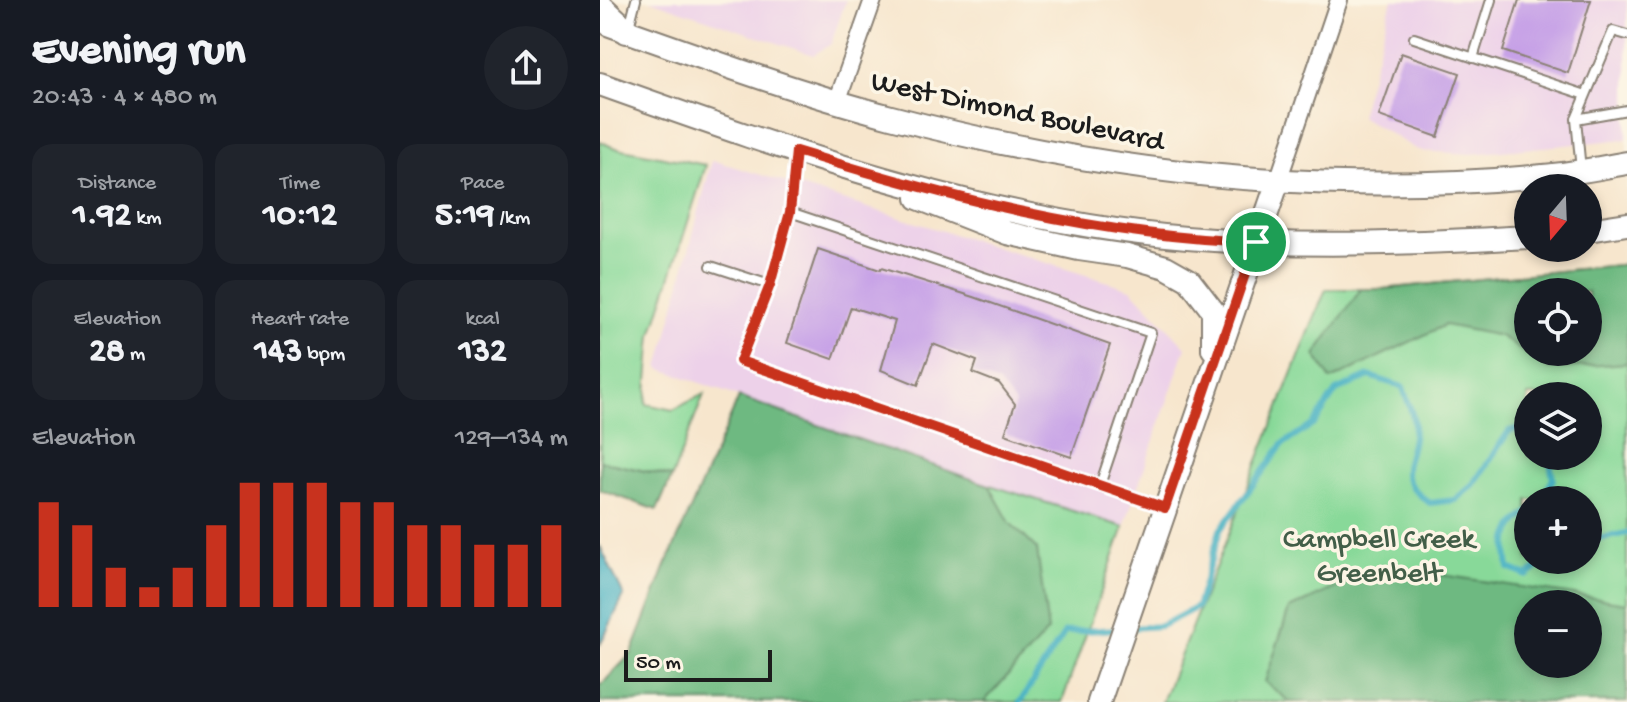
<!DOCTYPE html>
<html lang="en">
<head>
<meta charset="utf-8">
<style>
	:root { --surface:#171b24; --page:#20242c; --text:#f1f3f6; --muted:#9ea1a6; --accent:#c8321e }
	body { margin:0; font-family:"Gochi Hand",sans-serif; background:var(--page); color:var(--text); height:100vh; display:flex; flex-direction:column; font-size:30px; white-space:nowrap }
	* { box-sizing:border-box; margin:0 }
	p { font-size:26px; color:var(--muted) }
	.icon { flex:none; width:44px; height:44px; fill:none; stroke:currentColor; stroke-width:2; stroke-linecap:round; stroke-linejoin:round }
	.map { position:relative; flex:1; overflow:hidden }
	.panel { display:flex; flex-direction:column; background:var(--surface); width:600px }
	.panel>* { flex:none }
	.needle { width:52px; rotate:199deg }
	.controls { position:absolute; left:914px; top:174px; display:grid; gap:16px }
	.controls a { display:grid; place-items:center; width:88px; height:88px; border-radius:50%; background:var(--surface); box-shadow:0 4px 12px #0003; font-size:40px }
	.scale { position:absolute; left:24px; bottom:20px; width:148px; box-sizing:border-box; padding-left:8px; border:4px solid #1c1c1c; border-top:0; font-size:22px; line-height:28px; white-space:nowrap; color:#1c1c1c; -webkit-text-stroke:6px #fcf5e5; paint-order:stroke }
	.pin { position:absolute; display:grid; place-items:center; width:68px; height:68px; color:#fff; margin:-34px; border:4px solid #fff; border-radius:50%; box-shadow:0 2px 8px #0007 }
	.round { display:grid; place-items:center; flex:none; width:84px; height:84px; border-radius:42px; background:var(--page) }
	.overview { display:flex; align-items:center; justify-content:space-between; height:136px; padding:0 32px }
	h1 { font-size:44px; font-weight:700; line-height:60px }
	.stats { display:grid; grid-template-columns:repeat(3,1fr); gap:12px; height:136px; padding:8px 32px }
	.stats div { display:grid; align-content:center; border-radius:20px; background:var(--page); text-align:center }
	.stats b { font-size:34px; font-weight:700 }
	.stats small { font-size:22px; font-weight:400 }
	.stats p { font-size:22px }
	.chart { height:224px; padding:16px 32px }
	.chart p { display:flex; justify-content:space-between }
	.chart svg { width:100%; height:144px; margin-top:8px; stroke:var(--accent); stroke-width:6 }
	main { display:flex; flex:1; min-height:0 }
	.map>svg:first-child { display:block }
</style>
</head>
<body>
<main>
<section class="panel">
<div class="overview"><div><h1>Evening run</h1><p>20:43 · 4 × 480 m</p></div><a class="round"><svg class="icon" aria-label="share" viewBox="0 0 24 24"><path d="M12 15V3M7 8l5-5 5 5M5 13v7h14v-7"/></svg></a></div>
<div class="stats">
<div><p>Distance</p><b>1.92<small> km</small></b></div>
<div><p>Time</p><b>10:12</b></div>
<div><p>Pace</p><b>5:19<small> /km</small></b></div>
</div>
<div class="stats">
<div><p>Elevation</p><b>28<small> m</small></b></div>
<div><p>Heart rate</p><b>143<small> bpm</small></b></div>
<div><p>kcal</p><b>132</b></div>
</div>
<div class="chart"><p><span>Elevation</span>129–134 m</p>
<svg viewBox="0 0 160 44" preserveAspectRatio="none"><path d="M5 44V12M15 44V19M25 44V32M35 44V38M45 44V32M55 44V19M65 44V6M75 44V6M85 44V6M95 44V12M105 44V12M115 44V19M125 44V19M135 44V25M145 44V25M155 44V19"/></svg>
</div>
</section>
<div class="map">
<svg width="1027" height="702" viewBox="0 0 1027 702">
	<rect width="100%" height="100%" fill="#fcf5e5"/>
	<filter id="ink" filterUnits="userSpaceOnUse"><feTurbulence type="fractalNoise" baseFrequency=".0125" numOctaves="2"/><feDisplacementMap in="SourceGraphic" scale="16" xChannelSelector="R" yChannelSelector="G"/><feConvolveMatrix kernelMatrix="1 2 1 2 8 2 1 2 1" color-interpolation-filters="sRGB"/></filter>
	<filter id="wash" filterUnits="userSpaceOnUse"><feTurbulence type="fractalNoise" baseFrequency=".006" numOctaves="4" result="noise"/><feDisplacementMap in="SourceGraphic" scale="32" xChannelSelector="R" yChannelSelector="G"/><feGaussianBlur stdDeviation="1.8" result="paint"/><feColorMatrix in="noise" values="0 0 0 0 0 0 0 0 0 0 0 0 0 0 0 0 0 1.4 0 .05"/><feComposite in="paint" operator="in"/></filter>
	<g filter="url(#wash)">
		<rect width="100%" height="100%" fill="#f7e6cd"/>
		<path fill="#edd1e9" d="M 50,0 L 246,0 L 231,44 L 213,55 Z
			M 792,0 L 1027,0 L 1027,139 L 871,154 L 819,151 L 760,116 Z
			M 112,160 L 531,289 L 586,347 L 524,527 L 329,466 L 59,368 Z"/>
		<path fill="#88d999" stroke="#527a5a" stroke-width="2" fill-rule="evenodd" d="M 0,141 L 12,147 L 106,165 L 52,335 L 46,404 L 73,410 L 104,394 L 72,477 L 0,461 Z
			M 1027,264 L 1027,702 L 562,702 L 726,289 L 783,289 ZM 928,292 L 988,292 L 988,352 L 928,352 ZM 928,396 L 988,396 L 988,456 L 928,456 ZM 928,500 L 988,500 L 988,560 L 928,560 ZM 928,604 L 988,604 L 988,664 L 928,664 Z
			M 329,466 L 524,527 L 462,702 L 56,702 Z"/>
		<path fill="#6eb981" stroke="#456a4e" stroke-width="2" fill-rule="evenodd" d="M 1027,264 L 1027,363 L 948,369 L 900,336 L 845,325 L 731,380 L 715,355 L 761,289 L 783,289 ZM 928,292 L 988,292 L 988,352 L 928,352 Z
			M 139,397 L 389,485 L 410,523 L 437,549 L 448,631 L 384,702 L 0,702 L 0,686 L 32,653 L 65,568 Z
			M 0,461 L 72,477 L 57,510 L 0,490 Z
			M 783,566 L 1027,603 L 1027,702 L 690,702 L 665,682 L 689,609 ZM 928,604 L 988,604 L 988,664 L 928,664 Z"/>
		<path fill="#45b1c3" stroke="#306670" stroke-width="2" d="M 0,546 L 24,596 L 0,645 Z"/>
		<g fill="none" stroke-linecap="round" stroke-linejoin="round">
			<path stroke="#45b1c3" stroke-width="6" d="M 941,500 L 953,479 L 949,456
				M 928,513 C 906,529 905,542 909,568 L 927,576 L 947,560
				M 988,541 L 1027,533
				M 529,628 L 561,626 L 597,607 L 620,530 L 683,444 L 714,424 L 736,391 L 769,376 L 803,387 C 806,398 813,412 814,424 C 815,463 787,473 830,503 L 855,500 L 873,485 L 909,431 L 928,426
				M 420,702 L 465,632 L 518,629"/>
		</g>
		<g id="blocks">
			<path fill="#c6a0e7" d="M 919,0 L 991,0 L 968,73 L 903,51 Z
				M 801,53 L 860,73 L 838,137 L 779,116 Z
				M 218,249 L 280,270 L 281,268 L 374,297 L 510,345 L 471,457 L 405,434 L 415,404 L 399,383 L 373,373 L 377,361 L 333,344 L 318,385 L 281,370 L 295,321 L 251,307 L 233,359 L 187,343 Z"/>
		</g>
	</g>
	<g filter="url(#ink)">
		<use href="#blocks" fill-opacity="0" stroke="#8a8174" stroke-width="2"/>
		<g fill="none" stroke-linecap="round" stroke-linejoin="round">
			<g stroke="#8a8174" stroke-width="12">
				<path id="lane" d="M 29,27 L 36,0
					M 814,38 L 986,95 L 976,119 L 981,170
					M 873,58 L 891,0
					M 986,95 L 1013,31 L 1027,35
					M 976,119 L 1027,110
					M 190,212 L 551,333 L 500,485 L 140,361 L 170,285 L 190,212 L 195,152
					M 111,266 L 170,285
					M 500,485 L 563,507"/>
			</g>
			<g stroke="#8a8174" stroke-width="20">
				<path id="street" d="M 237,102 L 273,0
					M 678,181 L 739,0"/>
			</g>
			<g stroke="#8a8174" stroke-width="26">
				<path id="secondary" d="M 10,25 C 103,58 196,92 291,117 C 504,173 724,197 943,176 C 971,174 999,168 1027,163
					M 0,84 C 196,154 405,228 614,240 C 718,247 823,243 928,237
					M 318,198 L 407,233 L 479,249 L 527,256 L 566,267 L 589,280 L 613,311 L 613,349
					M 988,230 L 1027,224
					M 499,702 L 678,181"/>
			</g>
			<g stroke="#8a8174" stroke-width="28">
				<path id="primary" d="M 0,6 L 27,31"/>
			</g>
			<use href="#lane" stroke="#fff" stroke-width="8"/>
			<use href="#street" stroke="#fff" stroke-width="16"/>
			<use href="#secondary" stroke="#fff" stroke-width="22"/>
			<use href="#primary" stroke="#fff" stroke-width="24"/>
		</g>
	</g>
	<g fill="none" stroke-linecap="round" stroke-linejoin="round" filter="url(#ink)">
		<g stroke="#fff" stroke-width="16">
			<path id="route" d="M 196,151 C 346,197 499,237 656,242 L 565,508 L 140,361 L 170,285 L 190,212 Z"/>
		</g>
		<use href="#route" stroke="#c8321e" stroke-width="10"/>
	</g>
	<g text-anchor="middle" stroke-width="7" stroke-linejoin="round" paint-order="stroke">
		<g font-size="30" fill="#1c1c1c" stroke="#fcf5e5">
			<text transform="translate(418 109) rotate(12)" y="10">West Dimond Boulevard</text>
		</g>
		<g font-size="30" fill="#425e48" stroke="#fcf5e5">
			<text x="779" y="547">Campbell Creek<tspan x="779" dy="34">Greenbelt</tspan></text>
		</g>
	</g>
</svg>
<div class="controls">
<a><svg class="needle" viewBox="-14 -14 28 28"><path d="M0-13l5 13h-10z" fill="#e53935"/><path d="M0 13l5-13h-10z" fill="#9ea1a6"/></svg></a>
<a><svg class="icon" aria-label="locate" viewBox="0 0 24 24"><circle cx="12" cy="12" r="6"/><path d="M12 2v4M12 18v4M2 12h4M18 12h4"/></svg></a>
<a><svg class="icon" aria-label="layers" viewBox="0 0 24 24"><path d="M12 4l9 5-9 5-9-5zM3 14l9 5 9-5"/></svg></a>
<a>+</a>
<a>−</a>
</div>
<div class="scale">50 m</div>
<div class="pin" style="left:656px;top:242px;background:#1e9e55"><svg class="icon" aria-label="arrive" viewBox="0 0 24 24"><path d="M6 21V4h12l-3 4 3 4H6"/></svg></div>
</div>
</main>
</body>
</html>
